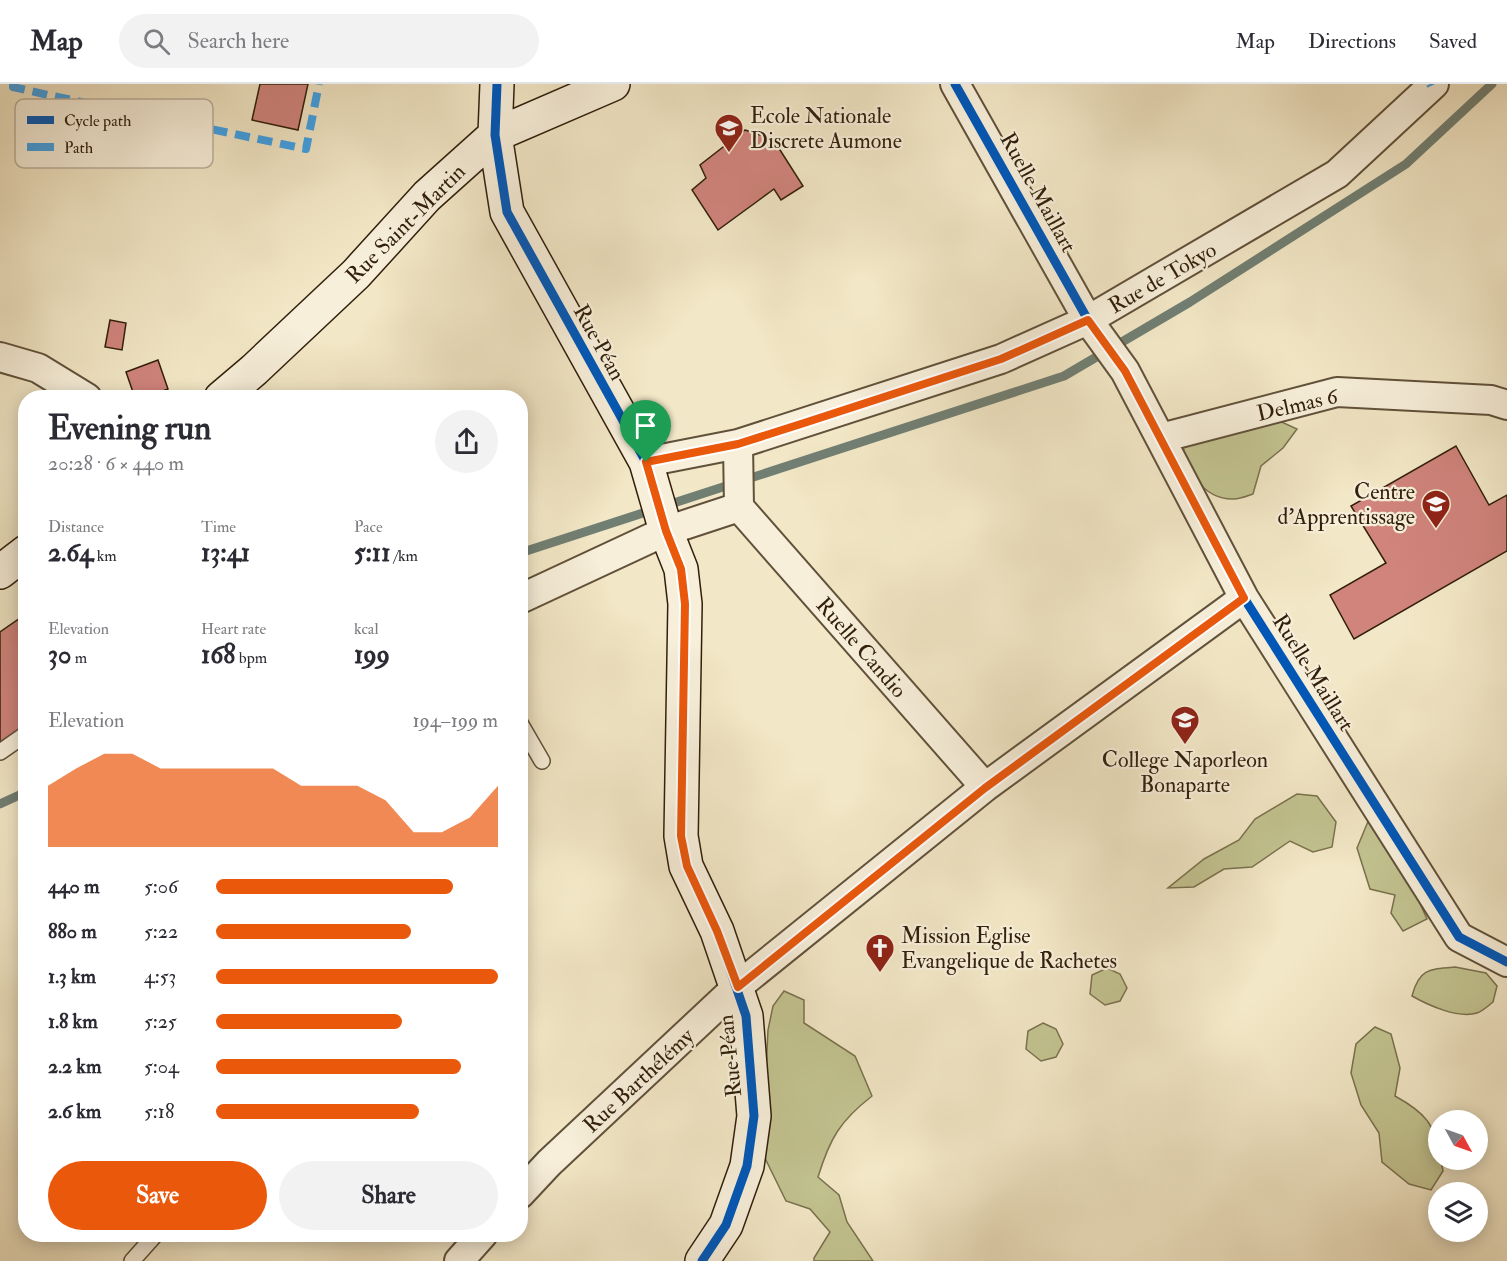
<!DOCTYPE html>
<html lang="en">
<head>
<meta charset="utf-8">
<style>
	:root { --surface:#fff; --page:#f2f2f3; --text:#2b2b33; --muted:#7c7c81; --line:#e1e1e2; --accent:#ea580c }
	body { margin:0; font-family:"IM FELL Double Pica",serif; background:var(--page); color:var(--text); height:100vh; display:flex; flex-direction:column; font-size:22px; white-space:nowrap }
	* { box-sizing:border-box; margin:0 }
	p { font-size:20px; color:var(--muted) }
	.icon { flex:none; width:33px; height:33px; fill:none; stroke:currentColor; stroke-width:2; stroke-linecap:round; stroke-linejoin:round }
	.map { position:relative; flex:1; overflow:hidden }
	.sheet { position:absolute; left:18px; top:306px; width:510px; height:852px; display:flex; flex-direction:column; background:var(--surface); border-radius:24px; box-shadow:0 3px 15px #0003 }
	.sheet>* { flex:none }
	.needle { width:39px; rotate:130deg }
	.controls { position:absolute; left:1428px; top:1026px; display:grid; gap:12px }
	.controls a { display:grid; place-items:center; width:60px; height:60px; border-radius:50%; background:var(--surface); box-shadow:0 3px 15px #0003; font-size:30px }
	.pin { position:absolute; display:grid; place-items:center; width:51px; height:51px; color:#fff; margin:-62px -26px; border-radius:50% 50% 50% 0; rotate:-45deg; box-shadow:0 0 6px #0007 }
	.pin .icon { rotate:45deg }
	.round { display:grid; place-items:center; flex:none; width:63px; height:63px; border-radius:32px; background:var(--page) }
	.head { display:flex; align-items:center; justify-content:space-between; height:102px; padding:0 30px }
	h1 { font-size:33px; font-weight:800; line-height:45px }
	.metrics { display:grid; grid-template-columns:repeat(3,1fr); gap:9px; height:102px; padding:6px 30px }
	.metrics div { display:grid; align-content:center }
	.metrics b { font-size:26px; font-weight:800 }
	.metrics small { font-size:16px; font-weight:400 }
	.metrics p { font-size:16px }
	.chart { height:168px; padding:12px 30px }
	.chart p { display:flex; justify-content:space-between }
	.chart svg { width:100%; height:108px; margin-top:6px; fill:var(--accent); opacity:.7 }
	.primary-button { display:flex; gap:12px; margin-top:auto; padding:12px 30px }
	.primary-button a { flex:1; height:69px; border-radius:36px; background:var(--accent); color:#fff; font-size:24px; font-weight:800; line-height:69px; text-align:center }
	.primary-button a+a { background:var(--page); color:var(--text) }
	ul { padding:0 30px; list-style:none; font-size:20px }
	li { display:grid; grid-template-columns:96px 72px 1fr; align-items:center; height:45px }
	li i { height:15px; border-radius:8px; background:var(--accent) }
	header { display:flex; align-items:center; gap:36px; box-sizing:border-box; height:84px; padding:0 30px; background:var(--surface); border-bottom:2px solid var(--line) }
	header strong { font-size:28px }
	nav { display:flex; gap:33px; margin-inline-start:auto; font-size:21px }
	.search { width:420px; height:54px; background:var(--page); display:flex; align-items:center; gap:15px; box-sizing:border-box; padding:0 21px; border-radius:33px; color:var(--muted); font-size:22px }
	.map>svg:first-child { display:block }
</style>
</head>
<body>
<header>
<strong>Map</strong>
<div class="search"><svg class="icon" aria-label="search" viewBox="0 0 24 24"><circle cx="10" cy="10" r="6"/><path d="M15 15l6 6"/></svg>Search here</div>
<nav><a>Map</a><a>Directions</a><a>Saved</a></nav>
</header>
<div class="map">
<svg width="1507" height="1177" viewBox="0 0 1507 1177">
	<rect width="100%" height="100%" fill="#f2e7c6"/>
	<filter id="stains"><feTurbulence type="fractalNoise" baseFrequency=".00333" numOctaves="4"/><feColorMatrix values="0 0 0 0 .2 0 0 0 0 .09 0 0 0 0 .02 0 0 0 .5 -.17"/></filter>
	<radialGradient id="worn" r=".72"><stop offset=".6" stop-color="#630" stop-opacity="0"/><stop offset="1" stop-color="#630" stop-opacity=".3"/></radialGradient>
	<path fill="#c2c390" stroke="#7a714e" stroke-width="1.5" d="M 1273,334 L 1297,345 L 1283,364 L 1261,382 L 1253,410 C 1247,412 1240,415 1234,415 C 1202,416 1186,385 1182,357 Z
		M 1297,710 L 1317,712 L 1336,738 L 1332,763 L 1313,768 L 1290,757 L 1252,783 L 1224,785 L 1194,803 L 1168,804 L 1204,775 L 1239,756 L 1255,735 Z
		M 1369,735 L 1407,791 L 1427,835 L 1403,847 L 1391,829 L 1395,811 L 1370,805 L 1357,764 Z
		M 1455,883 L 1486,889 L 1497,902 L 1493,918 C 1489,921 1483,927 1477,929 C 1458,935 1428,921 1412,912 C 1419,885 1429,885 1455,883 Z
		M 1107,884 L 1120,890 L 1127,904 L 1120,917 L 1105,921 L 1090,910 L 1092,891 Z
		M 784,907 L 804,916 L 804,939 L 855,972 L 872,1012 C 840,1037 830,1054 818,1093 L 839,1111 L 847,1138 L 873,1177 L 814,1177 L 814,1174 L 830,1148 L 810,1125 L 786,1117 L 762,1068 L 768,946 L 773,922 Z
		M 1043,939 L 1056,945 L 1063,960 L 1056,973 L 1041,977 L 1026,965 L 1028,947 Z
		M 1375,943 L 1391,950 L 1400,984 L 1395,1012 C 1424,1028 1438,1041 1438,1076 L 1441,1076 L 1443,1087 L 1431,1106 L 1409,1100 L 1382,1078 L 1379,1049 L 1361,1021 L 1351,989 L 1356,960 Z"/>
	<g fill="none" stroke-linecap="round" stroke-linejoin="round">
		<path stroke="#717f73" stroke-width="9" d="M 520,469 L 1064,292 L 1190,218 L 1406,80 L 1492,0
			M 0,720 L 26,708"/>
	</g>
	<path fill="#d0847c" stroke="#311f0b" stroke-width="1.5" d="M 260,0 L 308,0 L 298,46 L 252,36 Z
		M 745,46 L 773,55 L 803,102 L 781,116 L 774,105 L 718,146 L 692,106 L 706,94 L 700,81 Z
		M 110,236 L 126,239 L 122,266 L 105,263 Z
		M 158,276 L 168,305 L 144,314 L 135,314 L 126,288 Z
		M 1456,362 L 1489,421 L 1507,411 L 1507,467 L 1354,555 L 1330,511 L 1386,479 L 1351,422 Z
		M 26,530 L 26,642 L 0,660 L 0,548 Z"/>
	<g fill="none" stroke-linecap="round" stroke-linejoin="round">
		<g stroke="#61513a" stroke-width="18">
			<path id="lane" d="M 520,639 L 542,677
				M 0,668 L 26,650
				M 132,1177 L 156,1150"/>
		</g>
		<g stroke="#61513a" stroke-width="32">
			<path id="street" d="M 955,0 L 1088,236 L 1125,287 L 1244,514 L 1459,853 L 1507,878
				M 0,273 L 38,284 L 87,314
				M 1161,354 L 1337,308 L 1491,316 L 1507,321
				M 738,360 L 739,423
				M 646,378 L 738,360 L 1001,275 L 1088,236 L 1337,90 L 1434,0
				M 739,423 L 985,703
				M 520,515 L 666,447 L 739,423
				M 520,1110 L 549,1079 L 737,903 L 985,703 L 1244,514
				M 459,1177 L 483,1150"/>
		</g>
		<g stroke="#311f0b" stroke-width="36">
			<path id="secondary" d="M 497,0 L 495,51 L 507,128 L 646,378 L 666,447 L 681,485 L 685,520 L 681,752 L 686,782 L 717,847 L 746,932 L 754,1032 L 747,1082 L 726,1141 L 702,1177
				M 221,314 L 254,286 L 356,190 L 427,112 L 495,51 L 613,0
				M 0,488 L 26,468"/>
		</g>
		<use href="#lane" stroke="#f7efda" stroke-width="15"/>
		<use href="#street" stroke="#f7efda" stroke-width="28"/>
		<use href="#secondary" stroke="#f7efda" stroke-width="33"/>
		<path stroke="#3ea2e9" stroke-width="8" stroke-dasharray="15 8" stroke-linecap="butt" d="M 13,0 L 13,3 L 48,11 L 306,65 L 319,0
			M 1430,0 L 1431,2"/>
		<g stroke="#f7efda" stroke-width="13">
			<path id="cycleway" d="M 497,0 L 495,51 L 507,128 L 646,378 L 666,447 L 681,485 L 685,520 L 681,752 L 686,782 L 717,847 L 746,932 L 754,1032 L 747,1082 L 726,1141 L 702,1177
				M 955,0 L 1088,236 L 1125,287 L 1244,514 L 1459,853 L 1507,878"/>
		</g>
		<use href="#cycleway" stroke="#0057b8" stroke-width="9"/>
	</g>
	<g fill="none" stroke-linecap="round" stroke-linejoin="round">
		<g stroke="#fff" stroke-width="12">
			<path id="route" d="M 1088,236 L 1125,287 L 1244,514 L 985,704 L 738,903 L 717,847 L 687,782 L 681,752 L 685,520 L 681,485 L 666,447 L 646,378 L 738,360 L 804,339 L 1001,275 Z"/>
		</g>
		<use href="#route" stroke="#ea580c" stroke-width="8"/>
	</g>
	<defs>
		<g id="school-pin" transform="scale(1.5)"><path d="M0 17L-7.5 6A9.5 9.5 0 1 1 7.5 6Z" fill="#8f2418" stroke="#f7efda"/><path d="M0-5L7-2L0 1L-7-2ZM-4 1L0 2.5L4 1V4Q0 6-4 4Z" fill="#fff"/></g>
		<g id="church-pin" transform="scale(1.5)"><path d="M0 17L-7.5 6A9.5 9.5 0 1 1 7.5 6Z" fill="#8f2418" stroke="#f7efda"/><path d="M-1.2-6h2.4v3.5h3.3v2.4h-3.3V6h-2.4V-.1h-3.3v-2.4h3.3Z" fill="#fff"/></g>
	</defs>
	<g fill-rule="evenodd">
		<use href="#school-pin" x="729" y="44"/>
		<use href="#school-pin" x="1436" y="420"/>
		<use href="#school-pin" x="1185" y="636"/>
		<use href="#church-pin" x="880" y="864"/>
	</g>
	<g text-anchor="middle" stroke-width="4.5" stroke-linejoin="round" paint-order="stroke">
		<g font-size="22" fill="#311f0b" stroke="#f7efda" text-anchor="start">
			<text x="750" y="39">Ecole Nationale<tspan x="750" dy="25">Discrete Aumone</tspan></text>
			<text x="1415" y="415" text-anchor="end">Centre<tspan x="1415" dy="25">d'Apprentissage</tspan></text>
			<text x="1185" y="683" text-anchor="middle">College Naporleon<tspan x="1185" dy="25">Bonaparte</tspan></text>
			<text x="901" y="859">Mission Eglise<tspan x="901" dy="25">Evangelique de Rachetes</tspan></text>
		</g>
		<g font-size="22" fill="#311f0b" stroke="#f7efda">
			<text transform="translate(1039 108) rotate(61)" y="8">Ruelle Maillart</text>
			<text transform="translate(405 139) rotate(-45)" y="8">Rue Saint-Martin</text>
			<text transform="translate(1162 193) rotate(-30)" y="8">Rue de Tokyo</text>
			<text transform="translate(600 258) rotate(61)" y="8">Rue Péan</text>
			<text transform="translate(1297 320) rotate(-13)" y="8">Delmas 6</text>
			<text transform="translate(862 563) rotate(49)" y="8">Ruelle Candio</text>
			<text transform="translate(1314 588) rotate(58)" y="8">Ruelle Maillart</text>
			<text transform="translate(729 972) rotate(-96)" y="8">Rue Péan</text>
			<text transform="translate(638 996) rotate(-43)" y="8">Rue Barthélémy</text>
		</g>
	</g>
	<rect x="15" y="15" width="198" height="69" rx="9" fill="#f7efda" stroke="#bcb19c" stroke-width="1.5"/>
	<rect x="27" y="32" width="27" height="8" fill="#0057b8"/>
	<rect x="27" y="59" width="27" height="8" fill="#3ea2e9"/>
	<g font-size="16" fill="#311f0b">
		<text x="64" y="42">Cycle path</text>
		<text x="64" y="69">Path</text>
	</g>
	<rect width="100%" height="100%" filter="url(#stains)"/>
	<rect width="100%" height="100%" fill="url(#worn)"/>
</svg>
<div class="controls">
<a><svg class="needle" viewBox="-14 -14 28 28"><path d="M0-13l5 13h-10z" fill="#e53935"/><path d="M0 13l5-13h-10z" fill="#7c7c81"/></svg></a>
<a><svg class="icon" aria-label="layers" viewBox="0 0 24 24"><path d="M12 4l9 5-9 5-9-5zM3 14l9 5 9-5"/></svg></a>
</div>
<div class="pin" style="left:646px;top:378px;background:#1e9e55"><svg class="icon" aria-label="arrive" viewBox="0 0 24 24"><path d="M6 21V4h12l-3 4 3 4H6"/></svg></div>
<section class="sheet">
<div class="head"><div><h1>Evening run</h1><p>20:28 · 6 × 440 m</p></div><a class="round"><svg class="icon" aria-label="share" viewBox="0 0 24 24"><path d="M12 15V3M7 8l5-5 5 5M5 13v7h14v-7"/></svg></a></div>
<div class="metrics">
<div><p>Distance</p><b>2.64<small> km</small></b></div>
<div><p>Time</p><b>13:41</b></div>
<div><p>Pace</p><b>5:11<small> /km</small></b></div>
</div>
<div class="metrics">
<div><p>Elevation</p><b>30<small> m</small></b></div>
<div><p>Heart rate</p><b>168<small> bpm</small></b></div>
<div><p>kcal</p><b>199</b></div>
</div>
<div class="chart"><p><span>Elevation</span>194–199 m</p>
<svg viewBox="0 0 160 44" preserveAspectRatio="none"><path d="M0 44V19L10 12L20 6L30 6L40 12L50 12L60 12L70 12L80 12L90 19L100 19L110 19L120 25L130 38L140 38L150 32L160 19V44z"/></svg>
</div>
<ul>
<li><b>440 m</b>5:06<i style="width:84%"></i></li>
<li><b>880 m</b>5:22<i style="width:69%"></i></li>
<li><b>1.3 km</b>4:53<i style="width:100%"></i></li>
<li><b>1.8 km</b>5:25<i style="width:66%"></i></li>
<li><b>2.2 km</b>5:04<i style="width:87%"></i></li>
<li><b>2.6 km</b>5:18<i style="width:72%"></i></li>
</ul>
<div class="primary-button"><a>Save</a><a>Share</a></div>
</section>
</div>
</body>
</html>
